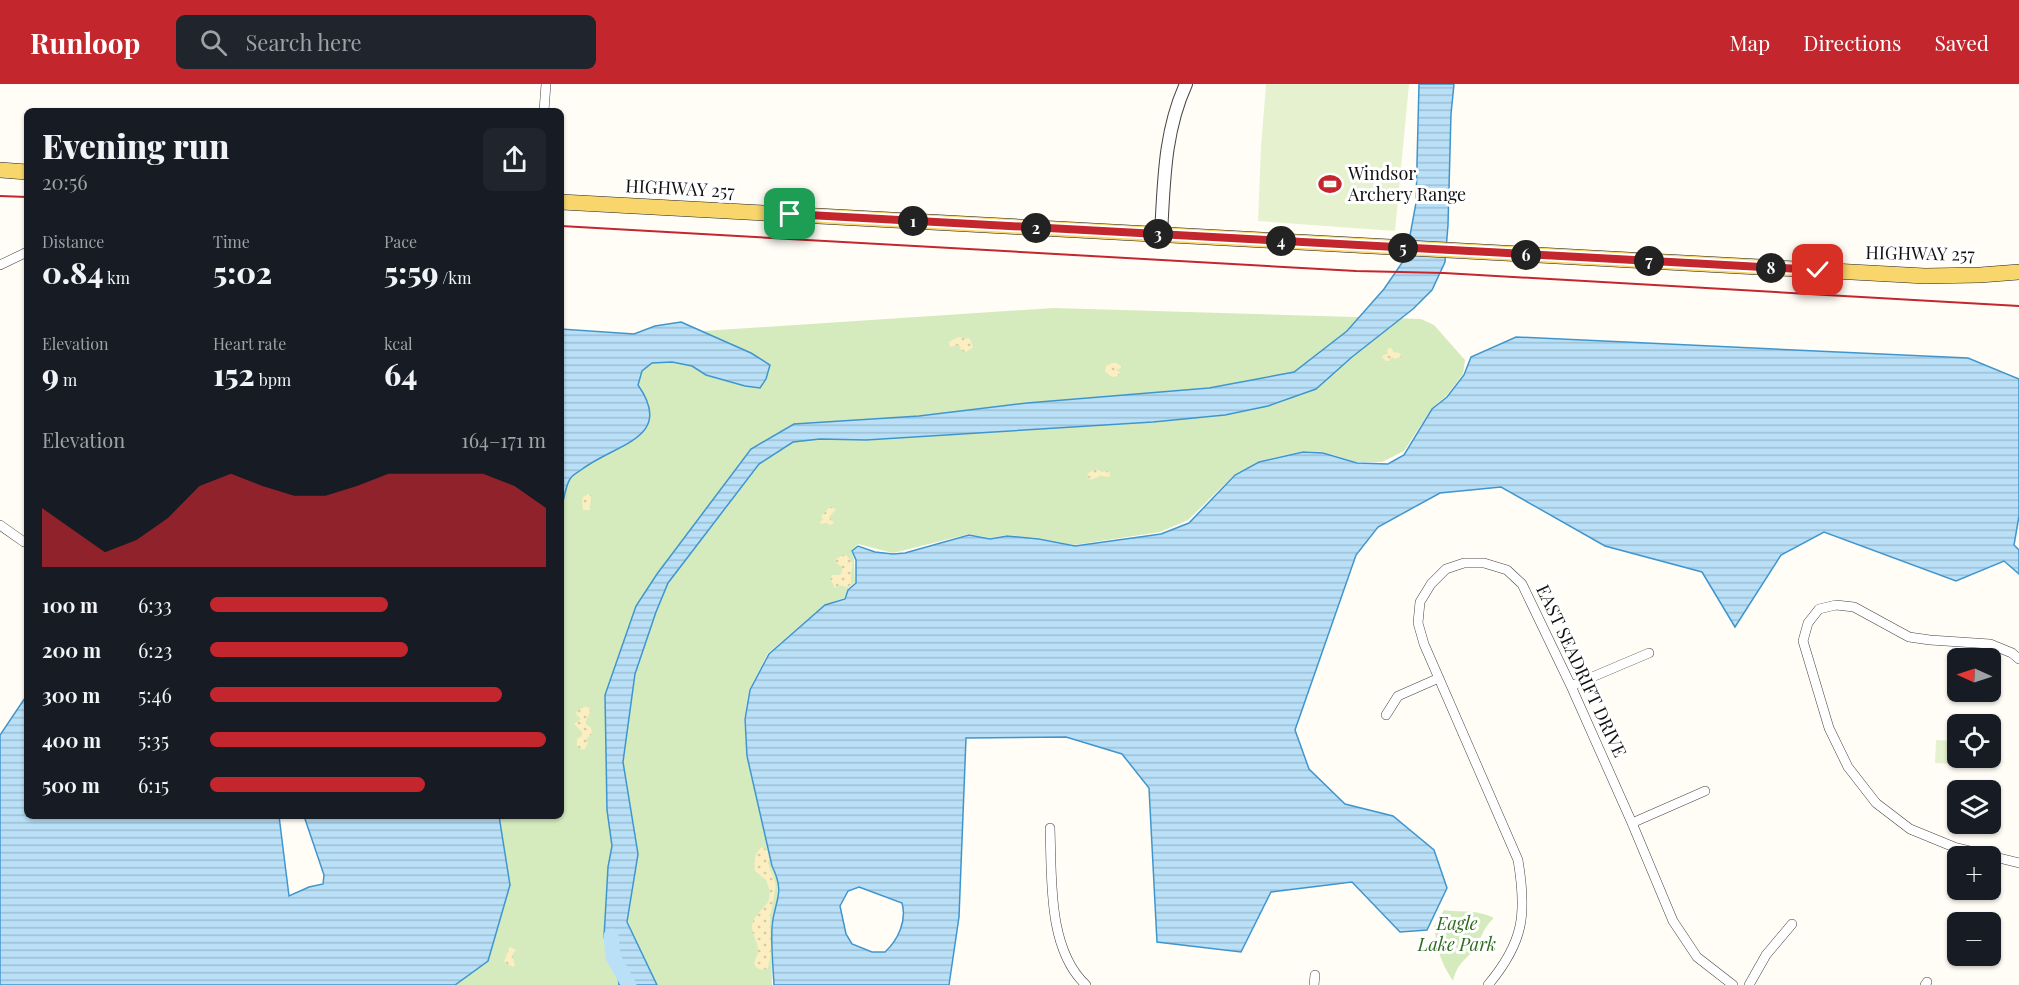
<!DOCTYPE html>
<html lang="en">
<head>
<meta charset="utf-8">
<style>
	:root { --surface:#171b24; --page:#20242c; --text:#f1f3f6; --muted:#9ea1a6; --accent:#c4262e }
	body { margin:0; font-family:"Playfair Display",serif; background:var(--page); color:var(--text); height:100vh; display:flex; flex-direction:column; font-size:22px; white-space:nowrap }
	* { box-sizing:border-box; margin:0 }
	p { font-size:20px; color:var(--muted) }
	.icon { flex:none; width:33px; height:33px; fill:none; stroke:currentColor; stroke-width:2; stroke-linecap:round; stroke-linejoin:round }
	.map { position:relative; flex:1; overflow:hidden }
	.details { position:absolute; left:24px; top:24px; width:540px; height:711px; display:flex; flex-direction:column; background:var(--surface); border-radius:9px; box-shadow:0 2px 4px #0004 }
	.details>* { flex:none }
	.needle { width:39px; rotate:273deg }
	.tools { position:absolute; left:1947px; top:564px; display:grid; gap:12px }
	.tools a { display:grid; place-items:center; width:54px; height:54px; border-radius:9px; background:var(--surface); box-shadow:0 2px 4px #0004; font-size:30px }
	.pin { position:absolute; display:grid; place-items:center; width:51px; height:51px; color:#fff; margin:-26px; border-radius:12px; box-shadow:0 3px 9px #0006 }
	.km { position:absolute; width:30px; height:30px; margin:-15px; border-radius:50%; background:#222; color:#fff; font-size:16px; line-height:30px; text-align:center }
	.round { display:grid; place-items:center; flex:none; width:63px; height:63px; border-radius:9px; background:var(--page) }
	.overview { display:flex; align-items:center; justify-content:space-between; height:102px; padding:0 18px }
	h1 { font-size:33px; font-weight:800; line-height:45px }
	.metrics { display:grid; grid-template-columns:repeat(3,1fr); gap:9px; height:102px; padding:6px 18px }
	.metrics div { display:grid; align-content:center }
	.metrics b { font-size:30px; font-weight:800 }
	.metrics small { font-size:16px; font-weight:400 }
	.metrics p { font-size:16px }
	.chart { height:168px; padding:12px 18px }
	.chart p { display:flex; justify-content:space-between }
	.chart svg { width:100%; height:108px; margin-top:6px; fill:var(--accent); opacity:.7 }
	ul { padding:0 18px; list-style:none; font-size:20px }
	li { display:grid; grid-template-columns:96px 72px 1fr; align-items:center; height:45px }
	li i { height:15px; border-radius:8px; background:var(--accent) }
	header { display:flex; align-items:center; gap:36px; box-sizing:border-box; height:84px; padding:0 30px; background:var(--accent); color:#fff }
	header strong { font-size:28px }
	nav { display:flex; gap:33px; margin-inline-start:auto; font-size:21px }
	.search { width:420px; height:54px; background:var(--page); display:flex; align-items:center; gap:15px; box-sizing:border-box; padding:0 21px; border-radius:9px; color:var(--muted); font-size:22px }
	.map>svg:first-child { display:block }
</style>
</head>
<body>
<header>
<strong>Runloop</strong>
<div class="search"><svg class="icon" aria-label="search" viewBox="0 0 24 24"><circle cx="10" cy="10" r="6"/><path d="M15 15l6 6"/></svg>Search here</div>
<nav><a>Map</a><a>Directions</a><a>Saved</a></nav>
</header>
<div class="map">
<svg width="2019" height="901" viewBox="0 0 2019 901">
	<defs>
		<pattern id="sand-dots" width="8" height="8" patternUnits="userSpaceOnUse" patternTransform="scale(1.5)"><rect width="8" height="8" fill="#fbeec1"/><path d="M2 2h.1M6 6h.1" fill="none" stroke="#d6cba5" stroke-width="1.8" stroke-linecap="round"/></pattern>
		<pattern id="water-rules" width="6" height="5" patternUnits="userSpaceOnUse" patternTransform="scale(1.5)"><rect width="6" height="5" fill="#b9e0f7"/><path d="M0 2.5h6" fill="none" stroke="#9ebfd3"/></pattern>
	</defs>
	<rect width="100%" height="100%" fill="#fffdf5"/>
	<path fill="#d5ebbd" d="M 1054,224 L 1421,235 L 1434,241 L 1465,276 L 1463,290 L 1446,312 L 1431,325 L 1404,367 L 1382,378 L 1357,378 L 1323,368 L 1303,367 L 1259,377 L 1235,390 L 1188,436 L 1160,448 L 1074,461 L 1039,454 L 1006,451 L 990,454 L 969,450 L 893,469 L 858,460 L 851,467 L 854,475 L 855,498 L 848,504 L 844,514 L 824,521 L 768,569 L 749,606 L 744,635 L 747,672 L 771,781 L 778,797 L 777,818 L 771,841 L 772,901 L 430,901 L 477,732 L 561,732 L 561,366 L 658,250 Z
		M 1444,826 C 1462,829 1477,825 1494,834 C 1482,845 1483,852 1475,864 C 1465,878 1458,877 1453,897 C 1439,875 1438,867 1434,842 Z"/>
	<path fill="url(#sand-dots)" d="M 958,253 L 970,255 L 973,263 L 966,268 L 962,267 L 959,261 L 950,263 L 949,258 Z
		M 1390,263 L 1394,268 L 1400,269 L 1401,273 L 1395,275 L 1392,273 L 1389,277 L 1386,277 L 1382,273 L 1383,271 L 1388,270 L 1387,266 Z
		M 1112,279 L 1117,279 L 1121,282 L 1121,284 L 1116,286 L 1120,288 L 1118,292 L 1112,293 L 1105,288 L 1106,282 Z
		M 1095,385 L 1102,388 L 1109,387 L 1110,391 L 1109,393 L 1101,392 L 1090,396 L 1087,390 Z
		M 588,410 L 591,411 L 590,426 L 583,426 L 582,417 L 583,413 Z
		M 830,423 L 836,425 L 829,433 L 834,439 L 830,441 L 827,439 L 821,440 L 820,438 L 823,435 L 821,432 Z
		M 843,471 L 846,471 L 853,479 L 851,490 L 851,500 L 847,503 L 839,501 L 835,504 L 830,494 L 833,491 L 840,491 L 842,488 L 842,483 L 835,478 L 836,475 Z
		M 586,622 L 591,626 L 585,639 L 591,644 L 592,650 L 586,655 L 588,659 L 584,666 L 577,663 L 577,655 L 582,652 L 582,648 L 574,640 L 581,635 L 576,630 L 577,627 Z
		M 762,763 L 771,769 L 768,779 L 776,801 L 770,833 L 771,871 L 768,884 C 762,887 757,886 754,880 C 755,875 758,871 758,866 C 758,856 749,848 753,838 C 760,820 777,823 766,796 L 755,787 C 754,778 754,769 762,763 Z
		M 511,863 L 516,866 L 512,871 L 515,881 L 513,883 L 504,878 L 509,864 Z"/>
	<path fill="#e6f2cf" d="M 1266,0 L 1409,0 L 1395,147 L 1258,137 L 1261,63 Z
		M 1936,656 L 1957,657 L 1958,674 L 1979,674 L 1979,682 L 1935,679 Z"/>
	<path fill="url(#water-rules)" stroke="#3f96cf" stroke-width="1.5" fill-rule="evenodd" d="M 1419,0 L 1454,0 L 1451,30 L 1448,141 L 1445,178 L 1432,206 L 1413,225 L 1352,273 L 1316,305 L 1268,322 L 1225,331 L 1153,338 L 866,356 L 820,355 L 793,358 L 759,380 L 668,499 L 656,528 L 635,590 L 623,678 L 638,770 L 627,838 L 657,901 L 619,901 L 617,880 L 604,853 L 608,783 L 612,762 L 607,726 L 605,611 L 636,522 L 657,490 L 751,365 L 794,340 L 919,332 L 1027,319 L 1209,304 L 1294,288 L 1347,247 L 1384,205 L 1406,173 L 1416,119 Z
		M 681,238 L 751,269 L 770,281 L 766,295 L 760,304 L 745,302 L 706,291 L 692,282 L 672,278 L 652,279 L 642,287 L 638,301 C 676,355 614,360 581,386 C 578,388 572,391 570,395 C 565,403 564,416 561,426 L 561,245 L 634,250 L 655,242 Z
		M 1516,253 L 1968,274 L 2019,295 L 2019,432 L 2014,461 L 2019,466 L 2019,490 L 2004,477 L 1956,497 L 1824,448 L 1781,471 L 1735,543 L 1702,488 L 1605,462 L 1501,403 L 1440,409 L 1378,443 L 1356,471 L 1295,646 L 1309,685 L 1345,720 L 1393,732 L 1434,766 L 1447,804 L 1427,846 L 1400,848 L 1352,798 L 1271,808 L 1241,868 L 1157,858 L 1149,704 L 1122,670 L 1066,653 L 966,654 L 959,833 L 949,901 L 774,901 C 773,882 771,862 772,843 C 774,817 786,810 772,782 L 747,672 L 745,635 L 750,606 L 769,570 L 825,521 L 845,515 L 848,506 L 856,499 L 856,476 L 852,467 L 858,462 L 875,468 L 893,470 L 905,469 L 969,451 L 990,455 L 1007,452 L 1039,455 L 1075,462 L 1161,450 L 1189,439 L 1235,391 L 1259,378 L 1303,368 L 1323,369 L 1357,379 L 1388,380 L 1404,371 L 1432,325 L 1447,313 L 1464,291 L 1471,273 ZM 859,803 L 902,819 C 907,837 898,856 885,868 L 872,868 L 852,860 L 846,850 L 840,822 L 848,807 Z
		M 27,611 L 27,732 L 279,732 L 289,812 L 309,803 L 323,800 L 324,791 L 304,732 L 499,732 L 510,801 L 488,877 L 455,901 L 0,901 L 0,651 Z"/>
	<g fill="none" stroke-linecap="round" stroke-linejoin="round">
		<path stroke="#b9e0f7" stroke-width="15" d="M 611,852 L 613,873 L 629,901"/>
		<g stroke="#444" stroke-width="10">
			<path id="minor" d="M 544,27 L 546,0
				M 0,181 L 27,168
				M 0,441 L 24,458
				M 2019,575 L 2012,569 L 1990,560 L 1930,556 L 1909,553 L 1854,523 L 1836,521 L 1819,525 L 1808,539 L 1803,557 L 1829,644 L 1848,683 L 1876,719 L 1910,745 L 1954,763 L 2019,779
				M 1571,602 L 1649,569
				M 1386,631 L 1398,612 L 1439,594
				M 1632,739 L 1705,707
				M 1050,744 C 1052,792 1047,865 1086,901
				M 1314,901 L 1315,891
				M 1488,901 C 1524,858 1527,830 1518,776 L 1424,560 L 1418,539 L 1420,518 L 1431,500 L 1446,485 L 1464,479 L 1484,479 L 1507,486 L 1522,500 L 1571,602 L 1632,739 L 1673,837 L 1697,873 L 1733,901
				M 1749,901 L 1766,871 L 1792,840
				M 1925,901 L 1927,898"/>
		</g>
		<g stroke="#444" stroke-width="14">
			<path id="tertiary" d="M 1161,150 C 1164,99 1164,48 1186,0"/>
		</g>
		<g stroke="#222" stroke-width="16">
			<path id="primary" d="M 0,86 L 27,88
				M 561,118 L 1925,192 L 1980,191 L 2019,188"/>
		</g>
		<use href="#minor" stroke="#fff" stroke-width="9"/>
		<use href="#tertiary" stroke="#fff" stroke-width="12"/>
		<use href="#primary" stroke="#f9d66b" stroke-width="15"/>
		<path stroke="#c4262e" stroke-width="2" d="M 0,112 L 27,113
			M 561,142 L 1356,187 L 1444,189 L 2019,222"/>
	</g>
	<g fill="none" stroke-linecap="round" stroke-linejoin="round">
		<g stroke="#fff" stroke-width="12">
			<path id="route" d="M 790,130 L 1818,186"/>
		</g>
		<use href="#route" stroke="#c4262e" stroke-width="8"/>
	</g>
	<defs>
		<g id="stadium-bare" transform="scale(1.8)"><path d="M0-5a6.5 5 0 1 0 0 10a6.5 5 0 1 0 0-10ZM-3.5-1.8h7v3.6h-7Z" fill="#c4262e" stroke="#fff" stroke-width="2.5" paint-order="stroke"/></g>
	</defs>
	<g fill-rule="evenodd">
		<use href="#stadium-bare" x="1330" y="100"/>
	</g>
	<g text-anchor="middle" stroke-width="6" stroke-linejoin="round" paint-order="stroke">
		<g font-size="18" fill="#111" stroke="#fff" text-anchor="start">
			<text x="1348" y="96">Windsor<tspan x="1348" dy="21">Archery Range</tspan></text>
		</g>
		<g font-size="18" fill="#111" stroke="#fff">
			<text transform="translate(680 105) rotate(3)" y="6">HIGHWAY 257</text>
			<text transform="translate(1920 170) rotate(1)" y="6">HIGHWAY 257</text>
			<text transform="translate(1581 587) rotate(65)" y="6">EAST SEADRIFT DRIVE</text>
		</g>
		<g font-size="18" font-style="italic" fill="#2f6b1f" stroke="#fff">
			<text x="1457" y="846">Eagle<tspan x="1457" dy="21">Lake Park</tspan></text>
		</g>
	</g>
</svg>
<div class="tools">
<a><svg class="needle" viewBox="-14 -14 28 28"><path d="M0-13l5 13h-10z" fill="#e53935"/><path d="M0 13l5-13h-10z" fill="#9ea1a6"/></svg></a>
<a><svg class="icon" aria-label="locate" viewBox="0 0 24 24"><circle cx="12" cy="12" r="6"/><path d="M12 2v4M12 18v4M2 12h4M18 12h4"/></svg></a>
<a><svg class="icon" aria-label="layers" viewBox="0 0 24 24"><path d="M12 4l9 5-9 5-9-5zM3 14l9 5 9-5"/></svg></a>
<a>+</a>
<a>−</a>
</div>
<div class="pin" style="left:790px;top:130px;background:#1e9e55"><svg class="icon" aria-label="arrive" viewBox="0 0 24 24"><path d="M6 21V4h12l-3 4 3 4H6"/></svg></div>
<div class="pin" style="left:1818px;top:186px;background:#d93025"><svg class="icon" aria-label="check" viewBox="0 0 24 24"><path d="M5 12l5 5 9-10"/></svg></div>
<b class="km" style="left:913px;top:137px">1</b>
<b class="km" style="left:1036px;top:144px">2</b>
<b class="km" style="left:1158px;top:150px">3</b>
<b class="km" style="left:1281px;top:157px">4</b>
<b class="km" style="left:1403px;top:164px">5</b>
<b class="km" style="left:1526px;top:171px">6</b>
<b class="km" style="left:1649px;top:177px">7</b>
<b class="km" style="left:1771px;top:184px">8</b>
<section class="details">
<div class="overview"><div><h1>Evening run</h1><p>20:56</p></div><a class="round"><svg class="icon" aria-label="share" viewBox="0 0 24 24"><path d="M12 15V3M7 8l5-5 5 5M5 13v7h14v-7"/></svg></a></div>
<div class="metrics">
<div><p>Distance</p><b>0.84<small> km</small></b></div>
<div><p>Time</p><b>5:02</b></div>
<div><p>Pace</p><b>5:59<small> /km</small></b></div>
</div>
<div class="metrics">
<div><p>Elevation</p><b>9<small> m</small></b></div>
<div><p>Heart rate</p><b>152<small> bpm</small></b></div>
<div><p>kcal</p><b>64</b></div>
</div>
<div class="chart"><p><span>Elevation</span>164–171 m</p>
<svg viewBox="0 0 160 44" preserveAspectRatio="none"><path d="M0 44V20L10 29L20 38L30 33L40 24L50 11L60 6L70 11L80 15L90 15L100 11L110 6L120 6L130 6L140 6L150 11L160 20V44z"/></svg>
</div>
<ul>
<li><b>100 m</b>6:33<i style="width:53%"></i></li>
<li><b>200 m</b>6:23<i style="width:59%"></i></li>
<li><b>300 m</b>5:46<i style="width:87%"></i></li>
<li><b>400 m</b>5:35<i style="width:100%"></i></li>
<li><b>500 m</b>6:15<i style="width:64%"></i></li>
</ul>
</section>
</div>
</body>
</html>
